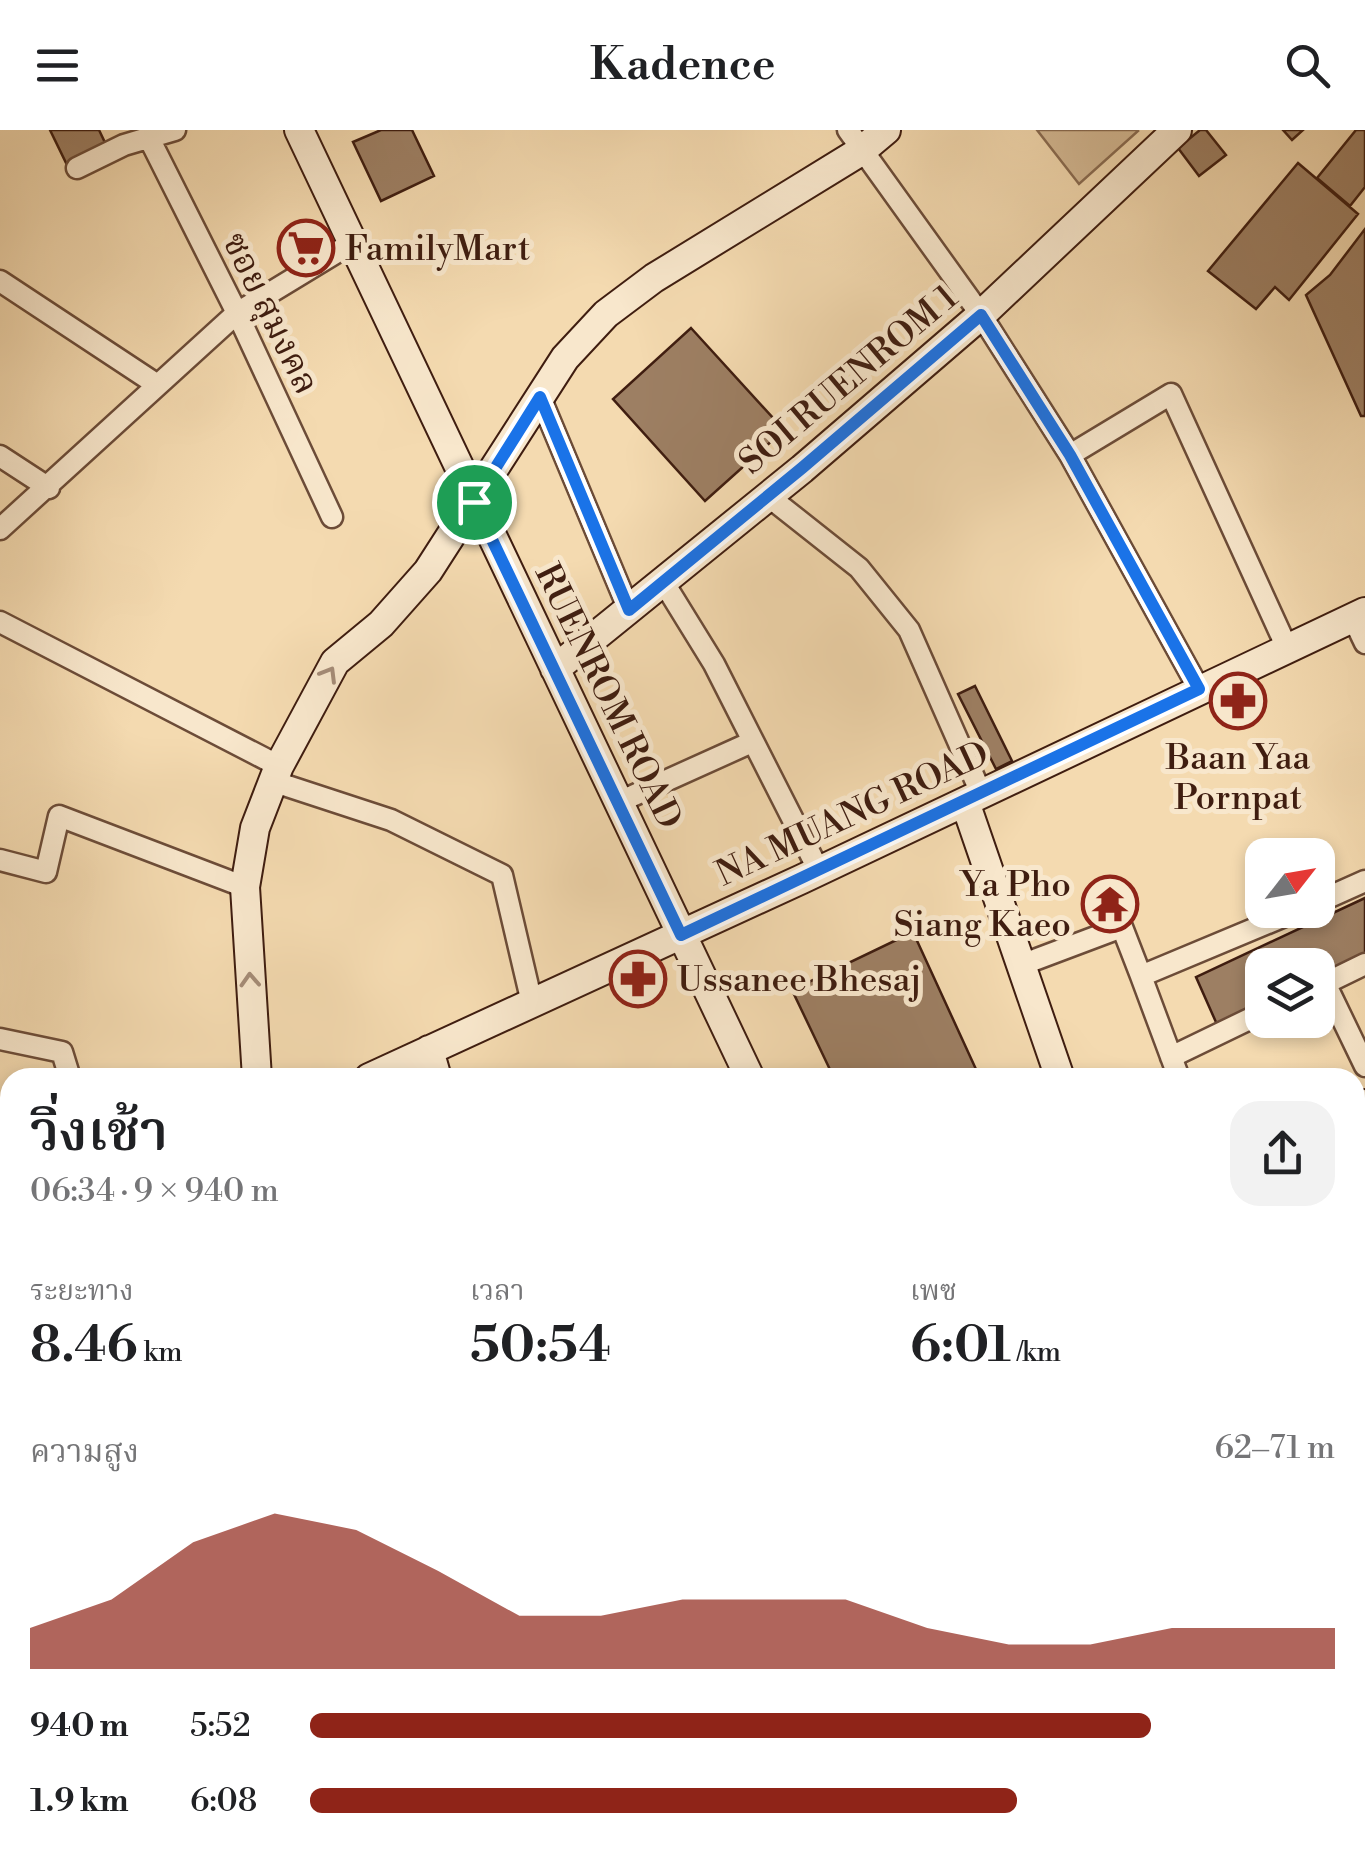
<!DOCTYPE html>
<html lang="th">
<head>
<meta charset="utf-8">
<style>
	:root { --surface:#fff; --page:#f2f2f2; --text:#202124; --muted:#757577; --accent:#8f2418 }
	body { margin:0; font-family:"Libre Bodoni","Noto Serif Thai",serif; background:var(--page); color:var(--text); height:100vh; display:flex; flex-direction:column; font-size:38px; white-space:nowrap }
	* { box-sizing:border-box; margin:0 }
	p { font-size:32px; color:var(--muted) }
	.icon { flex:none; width:55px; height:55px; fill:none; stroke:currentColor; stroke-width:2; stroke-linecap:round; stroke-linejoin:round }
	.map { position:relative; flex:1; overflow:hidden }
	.side { position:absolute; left:0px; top:938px; width:1365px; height:792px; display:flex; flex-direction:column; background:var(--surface); border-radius:30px 30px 0 0; box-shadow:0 5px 15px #0003 }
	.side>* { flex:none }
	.needle { width:65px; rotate:59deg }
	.buttons { position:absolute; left:1245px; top:708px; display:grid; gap:20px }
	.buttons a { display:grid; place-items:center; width:90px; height:90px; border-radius:20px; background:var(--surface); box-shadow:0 5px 15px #0003; font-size:50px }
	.pin { position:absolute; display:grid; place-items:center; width:85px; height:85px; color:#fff; margin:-42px; border:5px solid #fff; border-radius:50%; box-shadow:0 2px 10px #0007 }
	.round { display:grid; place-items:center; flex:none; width:105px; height:105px; border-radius:30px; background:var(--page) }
	.headline { display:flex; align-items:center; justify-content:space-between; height:170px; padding:0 30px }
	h1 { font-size:55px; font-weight:600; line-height:75px }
	.metrics { display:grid; grid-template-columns:repeat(3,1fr); gap:15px; height:170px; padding:10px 30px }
	.metrics div { display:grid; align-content:center }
	.metrics b { font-size:50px; font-weight:600 }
	.metrics small { font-size:28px; font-weight:400 }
	.metrics p { font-size:28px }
	.chart { height:280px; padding:20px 30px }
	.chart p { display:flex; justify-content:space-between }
	.chart svg { width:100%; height:180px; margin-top:10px; fill:var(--accent); opacity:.7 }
	ul { padding:0 30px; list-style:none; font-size:32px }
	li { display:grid; grid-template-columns:160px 120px 1fr; align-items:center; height:75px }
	li i { height:25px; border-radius:12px; background:var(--accent) }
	header { display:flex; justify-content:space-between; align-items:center; height:130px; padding:0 30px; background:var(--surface); font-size:45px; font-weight:600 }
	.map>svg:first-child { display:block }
</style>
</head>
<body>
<header><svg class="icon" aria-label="menu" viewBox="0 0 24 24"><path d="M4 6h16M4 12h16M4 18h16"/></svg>Kadence<svg class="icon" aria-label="search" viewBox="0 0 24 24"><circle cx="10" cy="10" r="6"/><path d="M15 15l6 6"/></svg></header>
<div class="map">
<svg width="1365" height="1728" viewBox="0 0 1365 1728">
	<rect width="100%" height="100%" fill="#f4dab0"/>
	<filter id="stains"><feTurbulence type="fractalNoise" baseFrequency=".002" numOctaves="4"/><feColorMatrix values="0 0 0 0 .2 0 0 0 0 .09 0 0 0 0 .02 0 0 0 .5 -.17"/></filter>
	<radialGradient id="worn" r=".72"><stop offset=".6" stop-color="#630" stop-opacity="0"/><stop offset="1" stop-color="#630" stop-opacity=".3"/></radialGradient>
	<path fill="#d5ba95" stroke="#8a6c52" stroke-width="2.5" d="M 1037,0 L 1137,0 L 1138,1 L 1079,54 Z
		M 1355,1097 L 1365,1121 L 1365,1235 L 1355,1239 Z"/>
	<path fill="#9d7f63" stroke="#3f1d10" stroke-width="2.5" d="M 50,0 L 99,0 L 109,21 L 69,39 Z
		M 381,0 L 412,0 L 434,46 L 381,71 L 353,12 Z
		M 1200,0 L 1206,0 L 1226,25 L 1199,46 L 1178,18 Z
		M 1283,0 L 1303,0 L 1292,10 Z
		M 1356,0 L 1365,0 L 1365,57 L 1350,76 L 1317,48 Z
		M 1298,33 L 1358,84 L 1289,170 L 1275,157 L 1256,179 L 1208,141 Z
		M 1365,99 L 1365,286 L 1361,286 L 1306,165 L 1330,145 Z
		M 691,198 L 784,300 L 705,371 L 613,269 Z
		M 975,556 L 1012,631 L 996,639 L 958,564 Z
		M 1365,768 L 1365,838 L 1318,861 L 1318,835 L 1262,835 L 1262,888 L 1223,908 L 1196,847 Z
		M 913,802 L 980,948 L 834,948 L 792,860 Z
		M 1365,1290 L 1365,1322 L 1355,1327 L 1355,1295 Z
		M 1355,1367 L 1365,1387 L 1365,1400 L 1355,1405 Z"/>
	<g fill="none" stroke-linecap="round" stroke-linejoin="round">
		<g stroke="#6c4c38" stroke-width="25">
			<path id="street" d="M 848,0 L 981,185 L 1070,325 L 1199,559
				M 149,8 L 237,183 L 332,387
				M 77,38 L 124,15 L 175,0
				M 0,151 L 156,254
				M 540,267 L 629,480
				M 1070,325 L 1171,264 L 1287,518
				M 0,326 L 49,358
				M 768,366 L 859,438 L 909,500 L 981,663
				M 0,399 L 237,183 L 352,113
				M 664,453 L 714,534 L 819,741
				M 1353,488 L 1365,513
				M 0,492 L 279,636
				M 272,651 L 391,690 L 502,745 L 532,873
				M 619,672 L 752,612
				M 0,730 L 46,742 L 59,686 L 245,757
				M 1318,772 L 1365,751
				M 1021,835 L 1122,797 L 1141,846
				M 1325,853 L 1365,936
				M 1318,857 L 1365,834
				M 0,909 L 62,922 L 70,948
				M 1171,927 L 1262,883
				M 1179,948 L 1141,846 L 1299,780
				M 0,1328 L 10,1328
				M 0,1635 L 10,1657
				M 1355,1661 L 1365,1656
				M 38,1720 L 42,1728
				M 972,1720 L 978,1728
				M 1227,1728 L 1248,1720"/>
		</g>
		<g stroke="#3f1d10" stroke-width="32">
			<path id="secondary" d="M 299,0 L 750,948
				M 555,539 L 802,339 L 981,185 L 1177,0
				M 965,672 L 1060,948
				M 429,920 L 437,948
				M 257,948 L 245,757 L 255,698 L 279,636 L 335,532 L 381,494 L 428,441 L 565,228 L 606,184 L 654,148 L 861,21 L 886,0
				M 369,948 L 802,749 L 1365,482
				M 1355,979 L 1365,974
				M 0,1118 L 10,1113
				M 1355,1476 L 1365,1473
				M 0,1604 L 10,1600
				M 0,1633 L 10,1628
				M 373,1720 L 377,1728
				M 679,1720 L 682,1728
				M 1308,1720 L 1311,1728
				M 721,1728 L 738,1720"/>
		</g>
		<use href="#street" stroke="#f8e7cc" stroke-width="20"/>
		<use href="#secondary" stroke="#f8e7cc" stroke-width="28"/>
	</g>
	<defs><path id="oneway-chevron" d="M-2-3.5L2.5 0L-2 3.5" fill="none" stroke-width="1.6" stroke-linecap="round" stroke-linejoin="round" transform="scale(2.5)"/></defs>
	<g stroke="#a58c77">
		<use href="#oneway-chevron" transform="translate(329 544) rotate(-59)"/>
		<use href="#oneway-chevron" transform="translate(250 850) rotate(-93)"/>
	</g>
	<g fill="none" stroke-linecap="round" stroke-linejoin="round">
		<g stroke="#fff" stroke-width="20">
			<path id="route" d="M 981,185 L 1070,325 L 1199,559 L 681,805 L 474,372 L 540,267 L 629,480 L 802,338 Z"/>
		</g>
		<use href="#route" stroke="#1a73e8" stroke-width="12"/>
	</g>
	<defs>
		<g id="supermarket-ring" transform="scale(2.875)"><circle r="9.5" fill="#f8e7cc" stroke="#8f2418" stroke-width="1.5"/><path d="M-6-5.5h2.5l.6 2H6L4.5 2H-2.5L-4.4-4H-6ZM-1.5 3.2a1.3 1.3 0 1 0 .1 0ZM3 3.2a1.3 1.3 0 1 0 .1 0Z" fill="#8f2418"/></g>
		<g id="pharmacy-ring" transform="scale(2.875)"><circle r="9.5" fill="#f8e7cc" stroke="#8f2418" stroke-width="1.5"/><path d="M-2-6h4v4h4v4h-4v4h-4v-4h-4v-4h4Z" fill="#8f2418"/></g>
		<g id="temple-ring" transform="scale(2.875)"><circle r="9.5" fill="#f8e7cc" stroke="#8f2418" stroke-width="1.5"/><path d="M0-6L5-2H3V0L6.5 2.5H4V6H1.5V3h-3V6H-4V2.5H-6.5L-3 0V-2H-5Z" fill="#8f2418"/></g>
	</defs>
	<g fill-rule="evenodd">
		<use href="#supermarket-ring" x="306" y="118"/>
		<use href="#pharmacy-ring" x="1238" y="571"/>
		<use href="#temple-ring" x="1110" y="774"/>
		<use href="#pharmacy-ring" x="638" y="849"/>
	</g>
	<g text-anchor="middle" stroke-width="10" stroke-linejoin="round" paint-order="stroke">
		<g font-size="35" fill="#3f1d10" stroke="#f8e7cc" text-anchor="start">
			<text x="345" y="130">FamilyMart</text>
			<text x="1238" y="639" text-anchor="middle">Baan Yaa<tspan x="1238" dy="40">Pornpat</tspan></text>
			<text x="1071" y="766" text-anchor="end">Ya Pho<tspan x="1071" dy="40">Siang Kaeo</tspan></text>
			<text x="677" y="861">Ussanee Bhesaj</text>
		</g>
		<g font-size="35" fill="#3f1d10" stroke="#f8e7cc">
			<text transform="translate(271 183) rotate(64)" y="12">ซอย สุมงคล</text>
			<text transform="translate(848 249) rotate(-40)" y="12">SOI RUENROM 1</text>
			<text transform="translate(609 566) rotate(64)" y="12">RUENROM ROAD</text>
			<text transform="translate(852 683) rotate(-25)" y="12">NA MUANG ROAD</text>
		</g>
	</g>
	<rect width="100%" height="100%" filter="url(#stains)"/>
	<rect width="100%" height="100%" fill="url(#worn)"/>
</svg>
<div class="buttons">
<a><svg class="needle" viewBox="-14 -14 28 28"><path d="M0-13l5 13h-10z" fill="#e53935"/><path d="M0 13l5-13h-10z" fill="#757577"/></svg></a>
<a><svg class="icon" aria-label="layers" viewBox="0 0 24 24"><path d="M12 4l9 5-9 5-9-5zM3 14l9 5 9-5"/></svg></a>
</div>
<div class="pin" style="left:474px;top:372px;background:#1e9e55"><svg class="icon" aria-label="arrive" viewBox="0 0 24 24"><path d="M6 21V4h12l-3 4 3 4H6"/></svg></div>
<section class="side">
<div class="headline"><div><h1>วิ่งเช้า</h1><p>06:34 · 9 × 940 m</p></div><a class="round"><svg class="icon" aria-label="share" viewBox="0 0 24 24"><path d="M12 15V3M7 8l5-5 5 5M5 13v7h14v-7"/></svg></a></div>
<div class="metrics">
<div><p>ระยะทาง</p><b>8.46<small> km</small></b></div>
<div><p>เวลา</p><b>50:54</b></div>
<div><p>เพซ</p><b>6:01<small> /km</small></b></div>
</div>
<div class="chart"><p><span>ความสูง</span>62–71 m</p>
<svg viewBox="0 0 160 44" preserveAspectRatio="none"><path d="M0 44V34L10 27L20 13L30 6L40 10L50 20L60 31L70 31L80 27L90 27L100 27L110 34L120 38L130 38L140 34L150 34L160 34V44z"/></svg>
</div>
<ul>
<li><b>940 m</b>5:52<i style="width:82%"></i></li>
<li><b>1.9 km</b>6:08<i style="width:69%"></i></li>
</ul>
</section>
</div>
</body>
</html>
